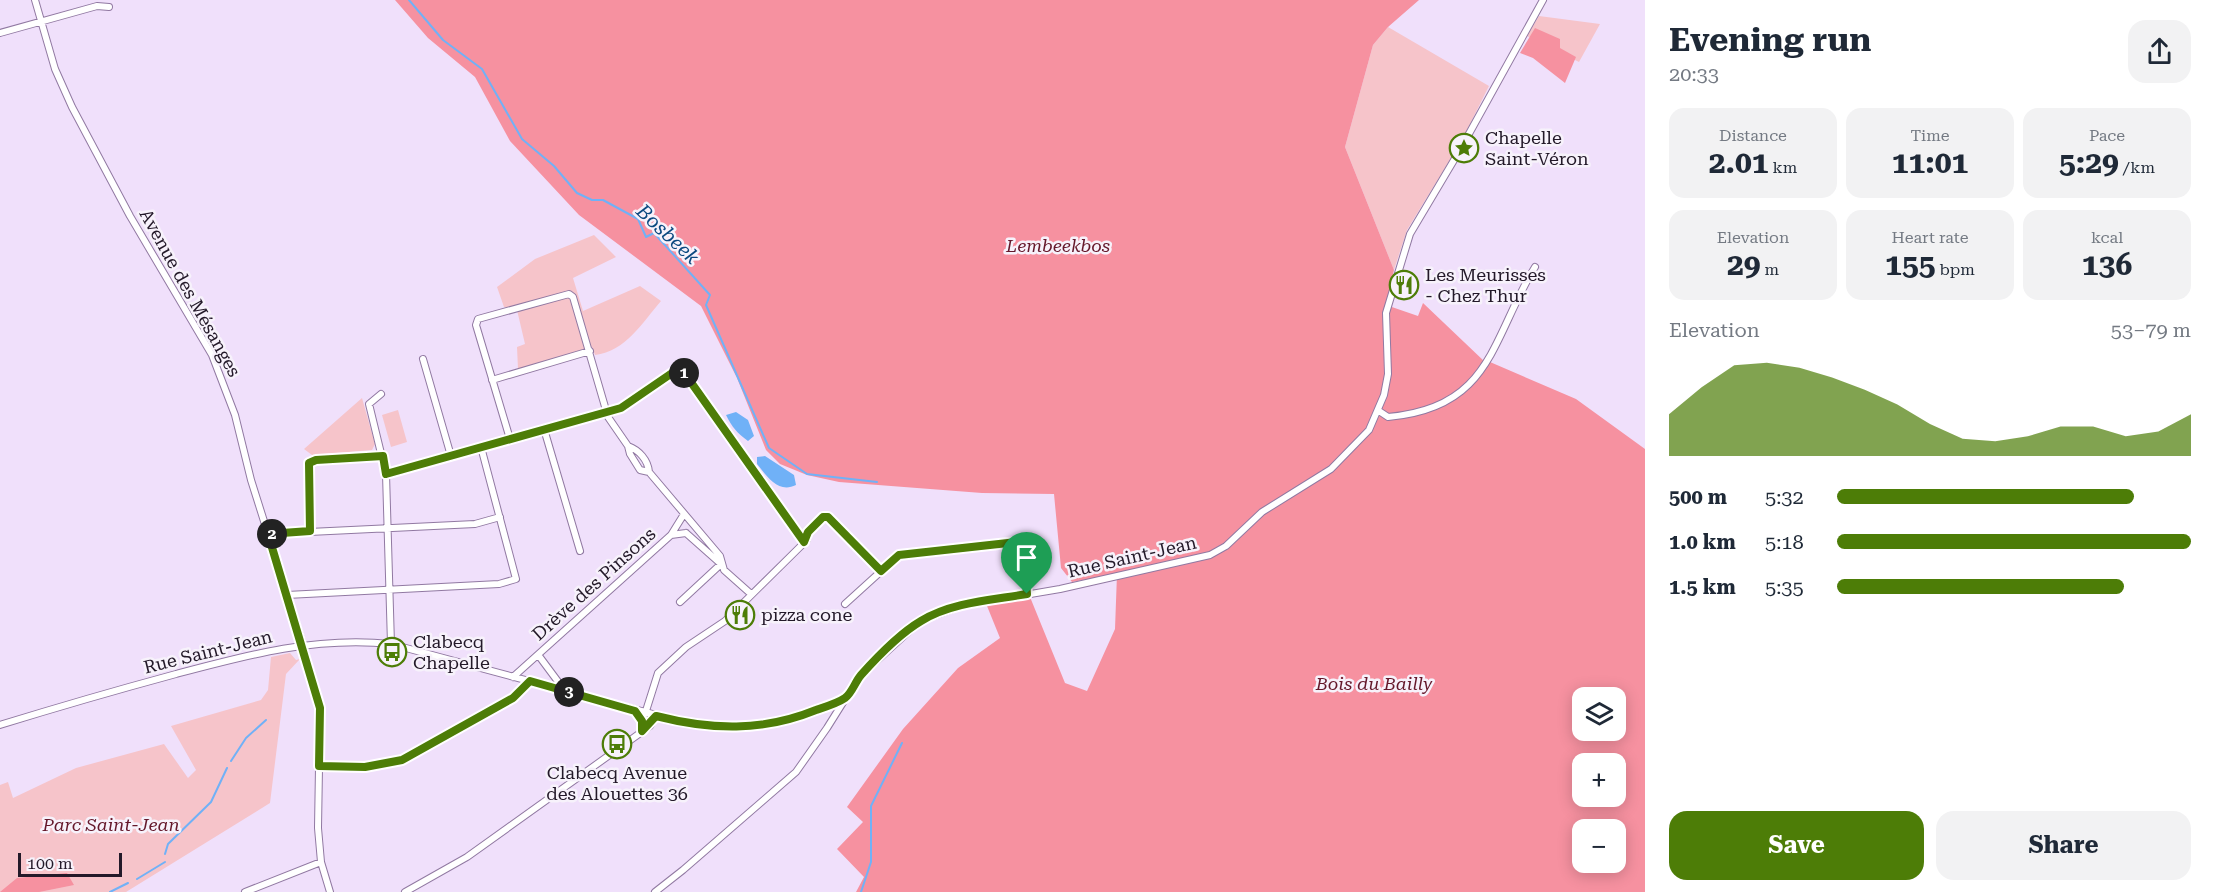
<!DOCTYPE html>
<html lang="en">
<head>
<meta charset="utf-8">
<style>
	:root { --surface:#fff; --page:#f2f2f3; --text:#1f2937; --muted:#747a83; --accent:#4d7d07 }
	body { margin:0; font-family:"Roboto Serif",serif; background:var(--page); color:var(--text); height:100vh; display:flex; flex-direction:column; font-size:22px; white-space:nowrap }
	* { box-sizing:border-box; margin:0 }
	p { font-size:20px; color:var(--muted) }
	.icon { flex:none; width:33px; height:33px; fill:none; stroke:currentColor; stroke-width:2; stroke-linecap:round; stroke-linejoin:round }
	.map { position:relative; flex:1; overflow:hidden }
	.side { display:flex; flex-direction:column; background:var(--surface); width:570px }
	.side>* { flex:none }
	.buttons { position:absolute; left:1572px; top:687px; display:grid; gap:12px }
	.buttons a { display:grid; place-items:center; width:54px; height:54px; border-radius:12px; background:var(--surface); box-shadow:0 3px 15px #0003; font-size:30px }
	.scale { position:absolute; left:18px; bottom:15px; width:104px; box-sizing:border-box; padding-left:6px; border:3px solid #231929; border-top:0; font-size:16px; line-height:21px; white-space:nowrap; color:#231929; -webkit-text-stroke:4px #f7f2fb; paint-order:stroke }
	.pin { position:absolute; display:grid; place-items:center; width:51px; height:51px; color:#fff; margin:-62px -26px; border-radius:50% 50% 50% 0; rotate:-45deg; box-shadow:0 0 6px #0007 }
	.pin .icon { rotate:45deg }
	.km { position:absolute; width:30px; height:30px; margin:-15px; border-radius:50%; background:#222; color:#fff; font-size:16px; line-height:30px; text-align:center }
	.round { display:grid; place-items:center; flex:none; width:63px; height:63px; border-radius:18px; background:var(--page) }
	.summary { display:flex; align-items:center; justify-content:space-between; height:102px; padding:0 24px }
	h1 { font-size:33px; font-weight:700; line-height:45px }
	.metrics { display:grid; grid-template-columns:repeat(3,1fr); gap:9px; height:102px; padding:6px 24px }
	.metrics div { display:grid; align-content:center; border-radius:15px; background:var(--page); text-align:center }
	.metrics b { font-size:30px; font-weight:700 }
	.metrics small { font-size:16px; font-weight:400 }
	.metrics p { font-size:16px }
	.chart { height:168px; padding:12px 24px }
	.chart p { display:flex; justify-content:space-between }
	.chart svg { width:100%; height:108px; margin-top:6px; fill:var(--accent); opacity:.7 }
	.primary-button { display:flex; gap:12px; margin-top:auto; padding:12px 24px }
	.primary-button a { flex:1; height:69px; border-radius:18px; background:var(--accent); color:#fff; font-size:24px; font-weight:700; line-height:69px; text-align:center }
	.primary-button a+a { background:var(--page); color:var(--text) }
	ul { padding:0 24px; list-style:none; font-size:20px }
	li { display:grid; grid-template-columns:96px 72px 1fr; align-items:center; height:45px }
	li i { height:15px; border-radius:8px; background:var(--accent) }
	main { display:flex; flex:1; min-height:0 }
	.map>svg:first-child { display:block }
</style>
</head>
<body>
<main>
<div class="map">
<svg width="1645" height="892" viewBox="0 0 1645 892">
	<rect width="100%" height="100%" fill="#f0e0fb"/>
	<path fill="#f6c4ca" d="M 1539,16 L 1600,24 L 1579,62 L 1527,36 Z
		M 1388,27 L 1489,86 L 1462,140 L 1407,230 L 1394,270 L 1345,147 L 1373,45 Z
		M 594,235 L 616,257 L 573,278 L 583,311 L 640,286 L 661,301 C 642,323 626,351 595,355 L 592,347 L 518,369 L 517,347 L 525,344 L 517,310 L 504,307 L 497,287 L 535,259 Z
		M 362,398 L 375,444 L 372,450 L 312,455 L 304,449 Z
		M 398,410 L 407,442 L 391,447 L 382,415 Z
		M 290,653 L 296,660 L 300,659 L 286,674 L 270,803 L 126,892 L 0,892 L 0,785 L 8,782 L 13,798 L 76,768 L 164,744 L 188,778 L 196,770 L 171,726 L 261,700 L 268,690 L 271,657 Z"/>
	<path fill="#f691a0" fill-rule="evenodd" d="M 395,0 L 1419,0 L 1388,27 L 1373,45 L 1345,147 L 1394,270 L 1386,305 L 1418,316 L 1423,303 L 1485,362 L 1490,362 L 1576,399 L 1645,449 L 1645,892 L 856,892 L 864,877 L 837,849 L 863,822 L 847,807 L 903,729 L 958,668 L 1000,638 L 987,606 L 1030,597 L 1065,683 L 1087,691 L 1115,629 L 1117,574 L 1072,582 L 1061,568 L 1054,494 L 982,493 L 839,482 L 807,475 L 780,464 L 766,450 L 737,378 L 701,306 L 579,215 L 510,141 L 475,77 L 428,38 ZM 1582,698 L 1616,698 L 1616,730 L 1582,730 ZM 1582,764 L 1616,764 L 1616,796 L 1582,796 ZM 1582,830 L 1616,830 L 1616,862 L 1582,862 Z
		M 1535,28 L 1560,39 L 1560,48 L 1576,57 L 1565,83 L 1533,58 L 1520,53 Z
		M 67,873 L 74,885 L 39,892 L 0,892 L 17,878 Z"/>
	<path fill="#70b1f7" d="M 736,412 L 748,420 L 754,436 L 748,441 C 737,433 732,427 726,415 Z
		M 765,456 L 794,475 L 796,485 C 778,494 767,476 757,464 L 757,457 Z"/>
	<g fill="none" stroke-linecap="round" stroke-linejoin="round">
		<path stroke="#70b1f7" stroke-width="2" d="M 409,0 L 443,40 L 482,69 L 522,139 L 554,166 L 577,193 L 592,200 L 603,200 L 638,219 L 646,237 L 654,233 L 710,295 L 706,305 L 769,448 L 807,474 L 877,482
			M 231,761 L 246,738 L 266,720
			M 165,854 L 168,844 L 211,802 L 227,768
			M 137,879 L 165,862
			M 110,892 L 128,883
			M 861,892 L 871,862 L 871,806 L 902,743"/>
		<g stroke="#9179a2" stroke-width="8">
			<path id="street" d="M 35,0 L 55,69 L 72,107 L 130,216 L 212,355 L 235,415 L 251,480 L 303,645 L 320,708 L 318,828 L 321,862 L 330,892
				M 0,33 L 97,6 L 109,7
				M 423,359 L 451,456
				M 492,380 L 590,351
				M 381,394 L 369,404 L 386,474 L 391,644
				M 1379,411 L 1388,417 C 1492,408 1491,339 1535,267
				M 544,429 L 580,551
				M 510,439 L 476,325 L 478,319 L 569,294 L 573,297 L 608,417 L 628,446 L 630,454 L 640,470 L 649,472
				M 628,446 C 639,450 648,460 649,472 L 720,556 L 724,570 L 751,594
				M 386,474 L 621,408 L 675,371 L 683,371 L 804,542
				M 684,514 L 671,535 L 686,533
				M 310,531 L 309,463 L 316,460 L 383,456
				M 686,533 L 721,564
				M 268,534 L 475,524 L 500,517
				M 287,595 L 499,584 L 516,579 L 481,447
				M 680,602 L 721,564
				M 845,604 L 899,555 L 1017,542 L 1023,545 L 1027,594
				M 539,656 L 565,691
				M 513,677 L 671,535
				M 635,711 L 642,721 L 642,731
				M 645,714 L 658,673 L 686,647 L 725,621 L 807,540 L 808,533 L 823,517 L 828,517 L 881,571
				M 0,725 C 58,707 117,690 176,674 C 247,655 317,636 391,644 L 694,725 C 762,731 784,722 845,698
				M 319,766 L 365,767 L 402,760 L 513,698 L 530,681
				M 245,892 L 321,862
				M 405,892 L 467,857 L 650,726 L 656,716
				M 655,892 L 683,870 L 796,772 L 827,728 L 859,677 L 920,621 L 961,606 L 1060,589 L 1210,555 L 1226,546 L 1262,512 L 1331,469 L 1369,430 L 1384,395 L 1388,374 L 1386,313 L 1410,234 L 1460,150 L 1543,0"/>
		</g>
		<use href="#street" stroke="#fff" stroke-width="6"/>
	</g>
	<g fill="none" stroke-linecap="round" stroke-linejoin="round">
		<g stroke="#fff" stroke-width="12">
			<path id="route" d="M 675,371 L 683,371 L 804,542 L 808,532 L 823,517 L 828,517 L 881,571 L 899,555 L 1017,542 L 1023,545 L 1027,594 C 993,600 952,602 921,621 C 899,634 878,656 861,675 C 855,682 852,693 845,698 C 838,703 825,707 816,710 C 762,732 711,730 656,716 L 642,731 L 642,721 L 635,711 L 530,681 L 513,698 L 402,760 L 365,767 L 319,766 L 320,708 L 268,534 L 310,531 L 309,463 L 316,460 L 383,456 L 386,474 L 621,408 Z"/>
		</g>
		<use href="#route" stroke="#4d7d07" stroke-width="8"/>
	</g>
	<defs>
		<g id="sight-ring" transform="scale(1.5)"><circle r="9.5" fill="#f7f2fb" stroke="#4d7d07" stroke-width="1.5"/><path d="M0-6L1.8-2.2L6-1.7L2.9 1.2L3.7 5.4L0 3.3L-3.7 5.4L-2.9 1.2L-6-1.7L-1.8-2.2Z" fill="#4d7d07"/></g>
		<g id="restaurant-ring" transform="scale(1.5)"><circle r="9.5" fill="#f7f2fb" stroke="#4d7d07" stroke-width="1.5"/><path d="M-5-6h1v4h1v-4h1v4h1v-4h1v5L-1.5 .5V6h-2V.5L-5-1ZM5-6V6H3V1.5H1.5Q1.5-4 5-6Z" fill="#4d7d07"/></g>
		<g id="bus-ring" transform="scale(1.5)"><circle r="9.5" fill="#f7f2fb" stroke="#4d7d07" stroke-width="1.5"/><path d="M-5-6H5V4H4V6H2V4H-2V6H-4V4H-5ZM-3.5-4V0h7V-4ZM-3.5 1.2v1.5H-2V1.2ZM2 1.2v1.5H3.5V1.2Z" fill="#4d7d07"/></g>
	</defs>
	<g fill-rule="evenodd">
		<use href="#sight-ring" x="1464" y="148"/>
		<use href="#restaurant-ring" x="1404" y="285"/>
		<use href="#restaurant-ring" x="740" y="615"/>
		<use href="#bus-ring" x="392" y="652"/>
		<use href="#bus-ring" x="617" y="744"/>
	</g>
	<g text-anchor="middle" stroke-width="5" stroke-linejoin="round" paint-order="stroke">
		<g font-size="18" fill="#231929" stroke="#f7f2fb" text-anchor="start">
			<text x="1485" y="144">Chapelle<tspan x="1485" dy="21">Saint-Véron</tspan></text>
			<text x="1425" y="281">Les Meurisses<tspan x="1425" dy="21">- Chez Thur</tspan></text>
			<text x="761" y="621">pizza cone</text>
			<text x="413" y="648">Clabecq<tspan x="413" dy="21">Chapelle</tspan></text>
			<text x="617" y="779" text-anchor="middle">Clabecq Avenue<tspan x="617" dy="21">des Alouettes 36</tspan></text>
		</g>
		<g font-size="18" font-style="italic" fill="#65182b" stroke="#f7f2fb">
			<text x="1058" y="252">Lembeekbos</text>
			<text x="1374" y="690">Bois du Bailly</text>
			<text x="111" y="831">Parc Saint-Jean</text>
		</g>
		<g font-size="18" fill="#231929" stroke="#f7f2fb">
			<text transform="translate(190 293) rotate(61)" y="6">Avenue des Mésanges</text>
			<text transform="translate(1132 557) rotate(-13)" y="6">Rue Saint-Jean</text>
			<text transform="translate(594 584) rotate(-42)" y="6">Drève des Pinsons</text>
			<text transform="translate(208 652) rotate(-14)" y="6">Rue Saint-Jean</text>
		</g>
		<g font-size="20" font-style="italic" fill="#0c4980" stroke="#f7f2fb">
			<text transform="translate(668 234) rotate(43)" y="7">Bosbeek</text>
		</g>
	</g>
</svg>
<div class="buttons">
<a><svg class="icon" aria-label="layers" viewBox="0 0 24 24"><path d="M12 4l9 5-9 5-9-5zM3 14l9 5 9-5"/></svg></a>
<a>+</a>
<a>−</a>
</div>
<div class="scale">100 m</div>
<div class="pin" style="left:1027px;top:594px;background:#1e9e55"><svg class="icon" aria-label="arrive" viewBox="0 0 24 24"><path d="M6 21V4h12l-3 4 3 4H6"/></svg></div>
<b class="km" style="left:684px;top:373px">1</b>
<b class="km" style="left:272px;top:534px">2</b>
<b class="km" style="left:569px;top:692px">3</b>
</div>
<section class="side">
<div class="summary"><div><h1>Evening run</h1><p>20:33</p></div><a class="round"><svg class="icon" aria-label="share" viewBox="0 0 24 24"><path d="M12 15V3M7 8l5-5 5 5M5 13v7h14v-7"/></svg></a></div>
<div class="metrics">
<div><p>Distance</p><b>2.01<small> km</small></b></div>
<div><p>Time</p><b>11:01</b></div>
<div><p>Pace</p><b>5:29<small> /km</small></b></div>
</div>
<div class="metrics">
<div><p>Elevation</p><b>29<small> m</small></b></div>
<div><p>Heart rate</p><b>155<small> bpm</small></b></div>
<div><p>kcal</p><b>136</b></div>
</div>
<div class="chart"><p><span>Elevation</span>53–79 m</p>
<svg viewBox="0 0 160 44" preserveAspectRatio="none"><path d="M0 44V27L10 16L20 7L30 6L40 8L50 12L60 17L70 23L80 31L90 37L100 38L110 36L120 32L130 32L140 36L150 34L160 27V44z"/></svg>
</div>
<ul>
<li><b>500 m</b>5:32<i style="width:84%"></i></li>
<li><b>1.0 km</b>5:18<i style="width:100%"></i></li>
<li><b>1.5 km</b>5:35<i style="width:81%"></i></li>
</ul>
<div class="primary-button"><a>Save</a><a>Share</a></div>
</section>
</main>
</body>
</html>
